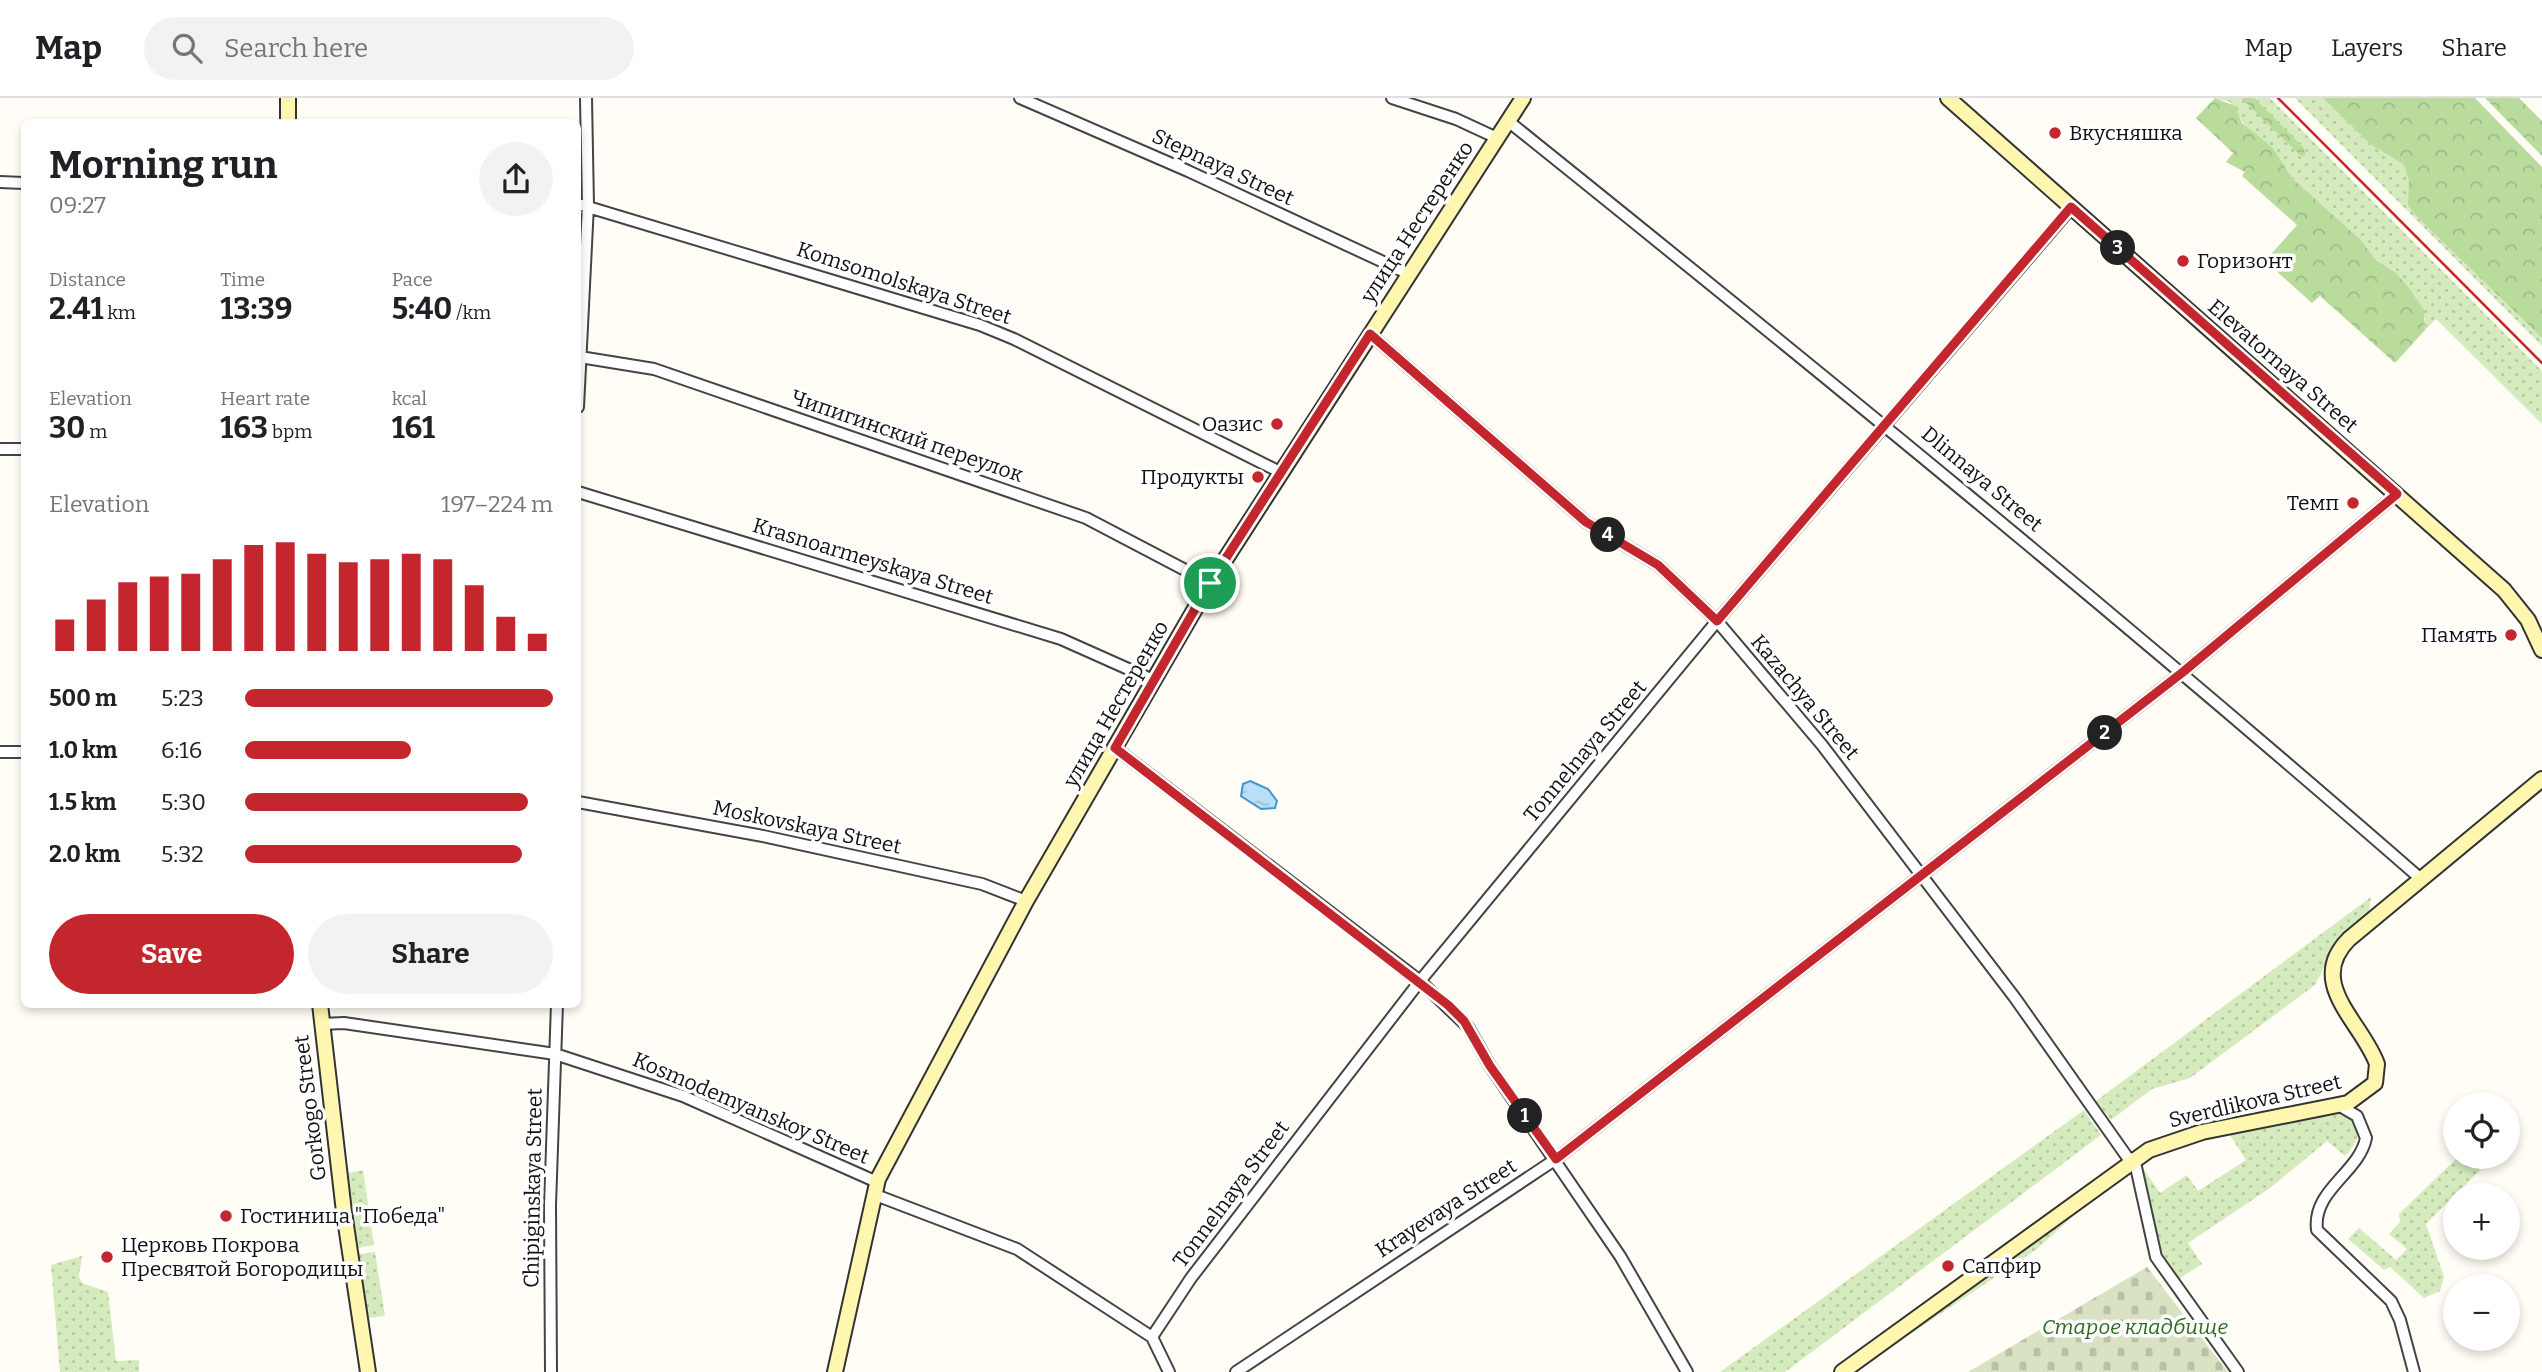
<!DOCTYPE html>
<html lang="en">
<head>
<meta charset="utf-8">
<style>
	:root { --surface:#fff; --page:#f2f2f2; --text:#202124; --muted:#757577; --line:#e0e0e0; --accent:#c4262e }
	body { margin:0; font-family:Bitter,serif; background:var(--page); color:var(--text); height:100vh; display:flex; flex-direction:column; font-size:26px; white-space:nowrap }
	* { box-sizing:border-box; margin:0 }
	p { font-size:23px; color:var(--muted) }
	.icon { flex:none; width:38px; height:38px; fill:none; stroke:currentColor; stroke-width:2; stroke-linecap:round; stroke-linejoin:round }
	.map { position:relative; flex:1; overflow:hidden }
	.panel { position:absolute; left:21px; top:21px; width:560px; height:889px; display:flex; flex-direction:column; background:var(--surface); border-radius:10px; box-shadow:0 4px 10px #0003 }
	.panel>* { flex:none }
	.fabs { position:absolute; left:2443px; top:994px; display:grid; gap:14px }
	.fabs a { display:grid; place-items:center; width:77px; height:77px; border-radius:50%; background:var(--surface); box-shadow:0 4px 10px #0003; font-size:35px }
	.pin { position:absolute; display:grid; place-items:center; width:60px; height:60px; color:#fff; margin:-30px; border:4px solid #fff; border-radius:50%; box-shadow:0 2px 7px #0007 }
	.km { position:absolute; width:35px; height:35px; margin:-18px; border-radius:50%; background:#222; color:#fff; font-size:19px; line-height:35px; text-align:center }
	.round { display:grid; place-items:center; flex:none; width:74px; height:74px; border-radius:37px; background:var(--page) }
	.head { display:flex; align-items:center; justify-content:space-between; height:119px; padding:0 28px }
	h1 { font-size:38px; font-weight:700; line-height:52px }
	.stats { display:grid; grid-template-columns:repeat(3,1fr); gap:10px; height:119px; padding:7px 28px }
	.stats div { display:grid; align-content:center }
	.stats b { font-size:30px; font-weight:700 }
	.stats small { font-size:19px; font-weight:400 }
	.stats p { font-size:19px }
	.chart { height:196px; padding:14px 28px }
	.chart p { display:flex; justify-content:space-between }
	.chart svg { width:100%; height:126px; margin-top:7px; stroke:var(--accent); stroke-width:6 }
	.button { display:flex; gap:14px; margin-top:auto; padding:14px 28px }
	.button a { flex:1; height:80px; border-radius:42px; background:var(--accent); color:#fff; font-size:28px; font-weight:700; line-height:80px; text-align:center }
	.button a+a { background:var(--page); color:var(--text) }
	ul { padding:0 28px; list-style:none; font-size:23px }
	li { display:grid; grid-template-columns:112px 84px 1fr; align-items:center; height:52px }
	li i { height:18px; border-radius:9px; background:var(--accent) }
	header { display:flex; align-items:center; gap:42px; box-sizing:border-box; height:98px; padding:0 35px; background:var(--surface); border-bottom:2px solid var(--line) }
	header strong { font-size:33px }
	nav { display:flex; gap:38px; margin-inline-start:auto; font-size:24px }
	.search { width:490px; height:63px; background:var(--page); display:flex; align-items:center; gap:18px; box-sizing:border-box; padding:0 24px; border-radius:38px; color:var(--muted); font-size:26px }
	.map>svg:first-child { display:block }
</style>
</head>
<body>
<header>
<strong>Map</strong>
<div class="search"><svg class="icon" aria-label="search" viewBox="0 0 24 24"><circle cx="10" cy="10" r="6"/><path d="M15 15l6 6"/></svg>Search here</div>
<nav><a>Map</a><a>Layers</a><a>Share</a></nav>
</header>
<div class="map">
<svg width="2542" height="1274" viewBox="0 0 2542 1274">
	<defs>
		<pattern id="grass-dots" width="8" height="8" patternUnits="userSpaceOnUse" patternTransform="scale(1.75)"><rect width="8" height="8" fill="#d5ebbd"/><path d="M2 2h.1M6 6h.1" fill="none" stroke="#b6c8a1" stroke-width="1.8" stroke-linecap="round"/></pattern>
		<pattern id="forest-crowns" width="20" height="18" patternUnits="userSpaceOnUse" patternTransform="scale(1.75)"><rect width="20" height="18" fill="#b9dc9c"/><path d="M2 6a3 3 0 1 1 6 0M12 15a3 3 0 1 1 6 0" fill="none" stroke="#9ebc85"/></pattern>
		<pattern id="cemetery-stones" width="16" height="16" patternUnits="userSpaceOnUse" patternTransform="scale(1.75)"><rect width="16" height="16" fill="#d9e3c4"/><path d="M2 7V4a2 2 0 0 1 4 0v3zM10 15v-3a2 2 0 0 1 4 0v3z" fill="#b9c2a7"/></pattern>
		<pattern id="water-ripples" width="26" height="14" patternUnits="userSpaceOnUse" patternTransform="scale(1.75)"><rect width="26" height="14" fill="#b9e0f7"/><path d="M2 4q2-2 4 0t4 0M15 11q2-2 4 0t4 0" fill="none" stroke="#9ebfd3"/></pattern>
	</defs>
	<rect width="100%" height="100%" fill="#fffdf5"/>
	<path fill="url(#grass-dots)" d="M 2215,0 L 2270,0 L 2542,273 L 2542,326 L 2436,221 L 2425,232 L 2425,220 L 2406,186 L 2395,174 L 2377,163 L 2359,140 L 2293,81 L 2273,50 L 2247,31 L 2230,4 Z
		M 2295,0 L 2323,0 L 2370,46 L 2404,67 L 2408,74 L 2415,117 L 2542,240 L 2542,248 Z
		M 2371,799 L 2369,815 L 2336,845 L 2315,887 L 2190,980 L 2152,991 L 2111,1022 L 2096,1003 Z
		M 2084,1012 L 2101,1037 L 1785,1274 L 1720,1274 Z
		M 2339,1016 C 2365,1022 2361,1043 2345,1058 L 2327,1043 L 2270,1090 L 2188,1145 L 2202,1166 L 2177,1182 L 2160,1160 L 2143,1070 L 2160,1095 L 2187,1077 L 2198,1093 L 2246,1062 L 2228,1034 Z
		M 2458,1059 L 2470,1059 L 2481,1071 L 2426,1126 L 2444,1179 L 2440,1193 L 2424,1200 L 2390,1169 L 2384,1172 L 2348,1141 L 2359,1130 L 2396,1162 L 2407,1151 L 2389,1136 L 2400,1124 L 2399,1116 Z
		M 363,1072 L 374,1147 L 358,1150 L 348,1075 Z
		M 2067,1115 L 2070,1121 L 2037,1151 L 1906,1239 L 1903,1234 Z
		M 375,1154 L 385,1218 L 368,1220 L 359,1156 Z
		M 82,1158 L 79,1178 L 82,1185 L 108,1194 L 116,1263 L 139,1262 L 139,1274 L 60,1274 L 51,1167 Z"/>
	<path fill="url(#forest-crowns)" d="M 2215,0 L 2235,8 L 2242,25 L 2273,50 L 2293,81 L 2359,140 L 2377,163 L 2395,174 L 2406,186 L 2424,212 L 2425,232 L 2395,265 L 2320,198 L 2312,205 L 2265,163 L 2297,127 L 2242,78 L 2245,74 L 2226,64 L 2233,55 L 2196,20 Z
		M 2241,0 L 2254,0 L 2304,50 L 2305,58 L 2301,58 Z
		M 2323,0 L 2475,0 L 2542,69 L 2542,240 L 2415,117 L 2408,107 L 2409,82 L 2404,67 L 2370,46 Z
		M 2485,0 L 2519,0 L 2542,23 L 2542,58 Z"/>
	<path fill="url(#cemetery-stones)" d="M 2147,1169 L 2228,1274 L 1968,1274 Z"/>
	<path fill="url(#water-ripples)" stroke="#3f96cf" stroke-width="2" d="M 1250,683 L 1268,691 L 1277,703 L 1275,710 L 1261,711 L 1241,698 L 1243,686 Z"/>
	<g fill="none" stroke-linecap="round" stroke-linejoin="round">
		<g stroke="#444" stroke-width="14">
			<path id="street" d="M 1020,0 L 1188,73 L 1409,176
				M 1392,0 L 1456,21 L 1497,40
				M 1508,23 C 1817,271 2123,521 2421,781
				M 0,84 L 24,85
				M 578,106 L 980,227 L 1014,241 L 1280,374
				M 1370,236 L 1586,424 L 1658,467 L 1717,523 L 1822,647 L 2015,900 L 2130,1063
				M 580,259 L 654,271 L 1086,420 L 1210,485
				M 578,309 L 588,107 L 586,0
				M 0,351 L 24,351
				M 578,394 L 1061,541 L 1153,582
				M 1115,650 L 1420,883 L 1468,929 L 1490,968 L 1620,1158 L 1687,1274
				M 0,654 L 24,654
				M 578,704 L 763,738 L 982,786 L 1026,803
				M 321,926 L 344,925 L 555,956 L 683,998 L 877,1084
				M 2340,1008 L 2357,1018 L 2366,1040 C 2359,1075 2312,1092 2317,1132 L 2391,1203 L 2400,1222 L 2414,1274
				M 2134,1060 L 2156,1159 L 2238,1274
				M 873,1096 L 1017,1151 L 1152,1239 L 1169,1274
				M 1152,1239 L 1191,1180 L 1420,883 L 1717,523 L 2072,109
				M 551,1274 L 550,1107 L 557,906
				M 1236,1274 L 1556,1061 L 2183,574 L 2397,396"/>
		</g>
		<g stroke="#333" stroke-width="18">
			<path id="secondary" d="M 288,0 L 288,24
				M 1948,0 L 2504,492 L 2528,522 L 2542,552
				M 320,906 L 344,1114 L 368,1274
				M 835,1274 L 878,1081 L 1026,803 L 1210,485 L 1523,0
				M 1842,1274 L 2149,1052 L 2202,1034 L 2348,1005 L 2375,985 L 2377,966 C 2362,924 2305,885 2349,841 L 2542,681"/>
		</g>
		<use href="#street" stroke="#fff" stroke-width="10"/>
		<use href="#secondary" stroke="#fff6b0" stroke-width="14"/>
		<path stroke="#c4262e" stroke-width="2.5" d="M 2278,0 L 2542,265"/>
	</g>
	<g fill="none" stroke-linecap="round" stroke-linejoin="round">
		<g stroke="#fff" stroke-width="14">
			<path id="route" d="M 2071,109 L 2397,396 L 2183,574 L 1556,1061 L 1490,968 L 1464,923 L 1448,907 L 1115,650 L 1210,485 L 1370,236 L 1586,424 L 1658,467 L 1717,523 Z"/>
		</g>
		<use href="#route" stroke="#c4262e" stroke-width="9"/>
	</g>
	<g fill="#c4262e" stroke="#fff" stroke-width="2.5">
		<circle cx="2055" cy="35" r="7"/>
		<circle cx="2183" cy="163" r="7"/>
		<circle cx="1277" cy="326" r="7"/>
		<circle cx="1258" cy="379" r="7"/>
		<circle cx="2353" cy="405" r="7"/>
		<circle cx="2511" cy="537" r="7"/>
		<circle cx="226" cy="1118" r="7"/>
		<circle cx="107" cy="1159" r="7"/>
		<circle cx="1948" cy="1168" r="7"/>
	</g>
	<g text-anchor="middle" stroke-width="7" stroke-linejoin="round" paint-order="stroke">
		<g font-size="21" fill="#111" stroke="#fff" text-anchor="start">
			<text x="2069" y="42">Вкусняшка</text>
			<text x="2197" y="170">Горизонт</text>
			<text x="1263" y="333" text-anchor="end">Оазис</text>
			<text x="1244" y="386" text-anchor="end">Продукты</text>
			<text x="2339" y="412" text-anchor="end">Темп</text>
			<text x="2497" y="544" text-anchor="end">Память</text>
			<text x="240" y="1125">Гостиница "Победа"</text>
			<text x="121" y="1154">Церковь Покрова<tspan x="121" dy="24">Пресвятой Богородицы</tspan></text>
			<text x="1962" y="1175">Сапфир</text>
		</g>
		<g font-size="21" fill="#111" stroke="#fff">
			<text transform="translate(1223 69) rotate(25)" y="7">Stepnaya Street</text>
			<text transform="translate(1417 124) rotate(-57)" y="7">улица Нестеренко</text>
			<text transform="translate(904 185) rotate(18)" y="7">Komsomolskaya Street</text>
			<text transform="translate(2283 268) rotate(41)" y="7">Elevatornaya Street</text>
			<text transform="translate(907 338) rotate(19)" y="7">Чипигинский переулок</text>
			<text transform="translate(1982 381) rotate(40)" y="7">Dlinnaya Street</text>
			<text transform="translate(873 463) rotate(17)" y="7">Krasnoarmeyskaya Street</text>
			<text transform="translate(1805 599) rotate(50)" y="7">Kazachya Street</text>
			<text transform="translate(1116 606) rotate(-60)" y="7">улица Нестеренко</text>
			<text transform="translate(1585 653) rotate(-50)" y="7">Tonnelnaya Street</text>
			<text transform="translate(807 729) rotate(12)" y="7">Moskovskaya Street</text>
			<text transform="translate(2255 1003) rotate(-13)" y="7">Sverdlikova Street</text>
			<text transform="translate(310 1010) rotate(-97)" y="7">Gorkogo Street</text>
			<text transform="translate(751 1010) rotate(23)" y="7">Kosmodemyanskoy Street</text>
			<text transform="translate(533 1090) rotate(-89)" y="7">Chipiginskaya Street</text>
			<text transform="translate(1231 1096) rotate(-53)" y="7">Tonnelnaya Street</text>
			<text transform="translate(1446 1110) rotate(-33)" y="7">Krayevaya Street</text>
		</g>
		<g font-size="21" font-style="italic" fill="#2f6b1f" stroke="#fff">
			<text x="2135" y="1236">Старое кладбище</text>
		</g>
	</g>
</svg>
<div class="fabs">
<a><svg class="icon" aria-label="locate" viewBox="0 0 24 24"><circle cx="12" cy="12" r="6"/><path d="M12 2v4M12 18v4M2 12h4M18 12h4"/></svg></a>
<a>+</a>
<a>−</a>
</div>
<div class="pin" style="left:1210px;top:485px;background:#1e9e55"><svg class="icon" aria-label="arrive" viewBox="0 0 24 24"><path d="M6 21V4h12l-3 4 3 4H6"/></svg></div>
<b class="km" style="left:1525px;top:1018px">1</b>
<b class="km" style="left:2105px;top:635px">2</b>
<b class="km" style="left:2118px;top:150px">3</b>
<b class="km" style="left:1608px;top:437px">4</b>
<section class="panel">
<div class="head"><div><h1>Morning run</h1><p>09:27</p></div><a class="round"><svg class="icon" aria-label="share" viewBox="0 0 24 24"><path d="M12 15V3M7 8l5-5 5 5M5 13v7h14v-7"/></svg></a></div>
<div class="stats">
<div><p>Distance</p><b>2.41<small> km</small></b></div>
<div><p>Time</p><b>13:39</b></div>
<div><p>Pace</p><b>5:40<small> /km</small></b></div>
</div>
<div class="stats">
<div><p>Elevation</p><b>30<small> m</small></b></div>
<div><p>Heart rate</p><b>163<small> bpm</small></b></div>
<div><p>kcal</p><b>161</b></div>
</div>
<div class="chart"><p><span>Elevation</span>197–224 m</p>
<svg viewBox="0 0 160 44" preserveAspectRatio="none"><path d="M5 44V33M15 44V26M25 44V20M35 44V18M45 44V17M55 44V12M65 44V7M75 44V6M85 44V10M95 44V13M105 44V12M115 44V10M125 44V12M135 44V21M145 44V32M155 44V38"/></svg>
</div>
<ul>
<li><b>500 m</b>5:23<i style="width:100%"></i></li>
<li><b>1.0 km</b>6:16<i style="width:54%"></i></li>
<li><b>1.5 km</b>5:30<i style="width:92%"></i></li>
<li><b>2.0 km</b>5:32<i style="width:90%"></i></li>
</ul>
<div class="button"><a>Save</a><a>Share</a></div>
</section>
</div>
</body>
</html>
